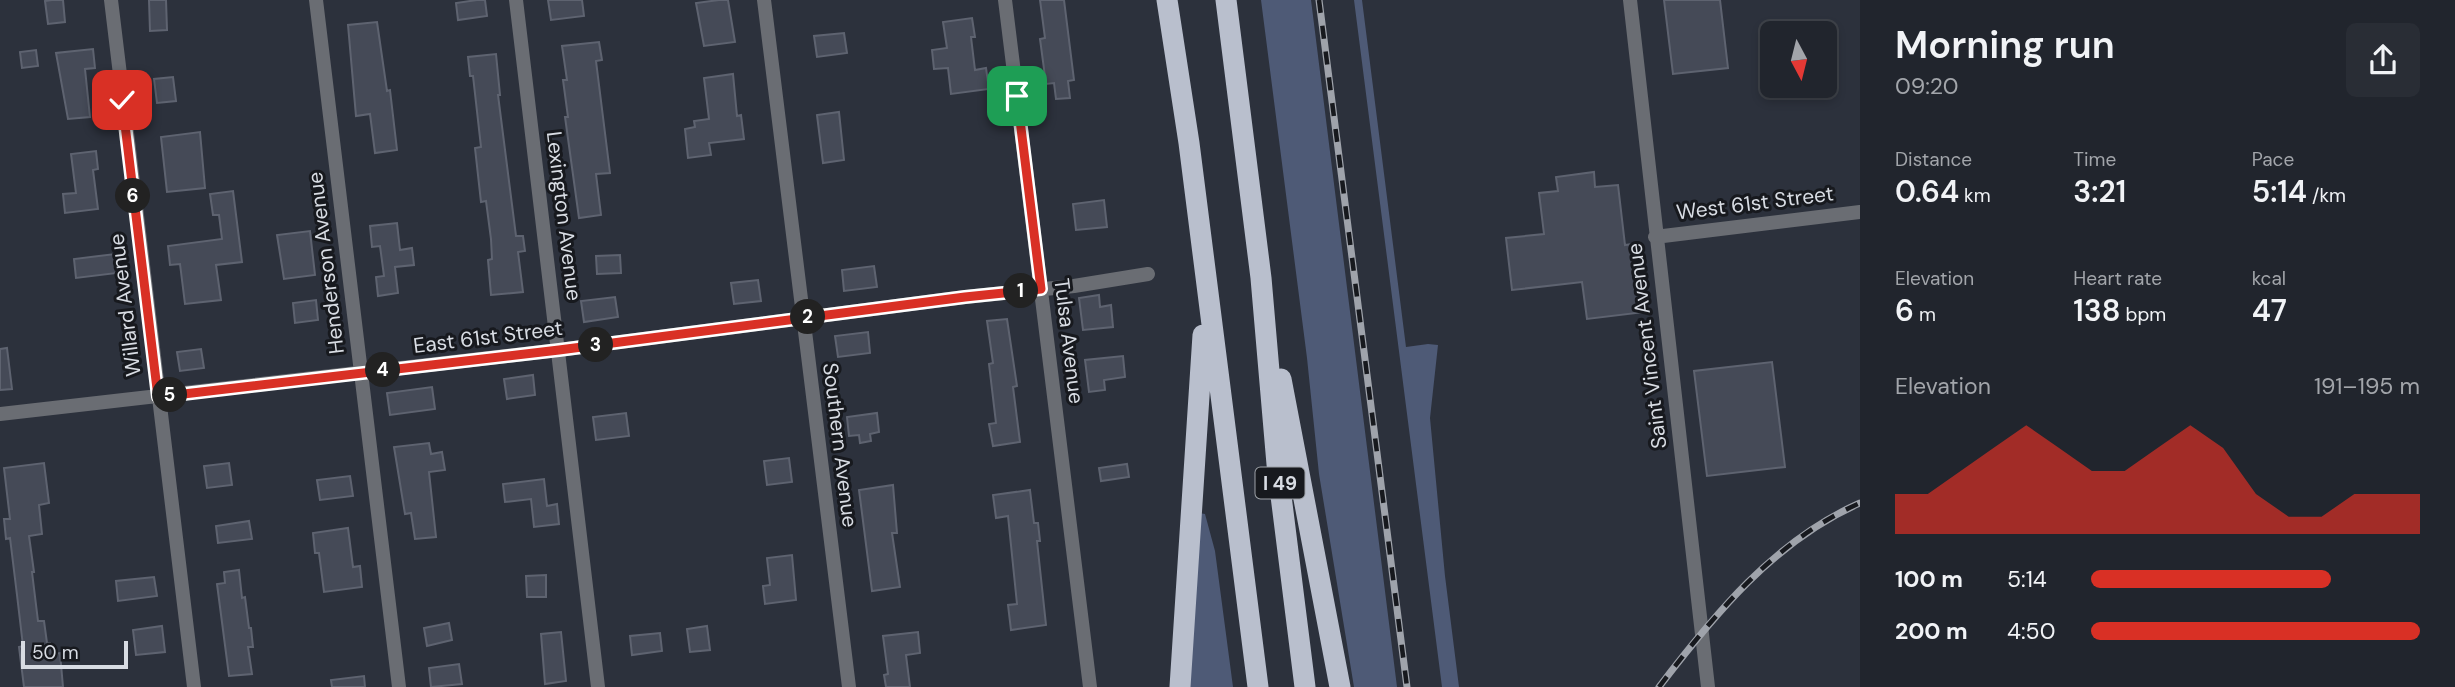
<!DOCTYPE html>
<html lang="en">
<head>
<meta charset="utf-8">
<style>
	:root { --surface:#21252d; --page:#292d35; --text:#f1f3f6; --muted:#a2a5aa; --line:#3e4249; --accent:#d93025 }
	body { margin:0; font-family:"DM Sans",sans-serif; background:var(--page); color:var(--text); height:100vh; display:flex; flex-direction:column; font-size:26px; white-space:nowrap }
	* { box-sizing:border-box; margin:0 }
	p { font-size:23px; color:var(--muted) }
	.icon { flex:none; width:38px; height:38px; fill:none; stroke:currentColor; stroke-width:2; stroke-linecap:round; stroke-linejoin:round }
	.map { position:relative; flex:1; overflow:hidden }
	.side { display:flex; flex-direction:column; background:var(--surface); width:595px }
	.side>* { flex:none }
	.needle { width:46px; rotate:173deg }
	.buttons { position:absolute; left:1760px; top:21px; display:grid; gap:14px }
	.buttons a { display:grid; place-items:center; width:77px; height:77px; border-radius:10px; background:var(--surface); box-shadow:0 4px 10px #0003,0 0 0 2px var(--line); font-size:35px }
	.scale { position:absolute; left:21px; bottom:18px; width:107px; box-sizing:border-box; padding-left:7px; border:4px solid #d8dce3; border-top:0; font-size:19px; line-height:24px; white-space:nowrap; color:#d8dce3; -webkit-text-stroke:5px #17191e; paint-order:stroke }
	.pin { position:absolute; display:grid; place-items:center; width:60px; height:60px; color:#fff; margin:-30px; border-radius:14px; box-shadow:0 4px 10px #0006 }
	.km { position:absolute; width:35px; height:35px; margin:-18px; border-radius:50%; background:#222; color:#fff; font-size:19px; line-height:35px; text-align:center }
	.round { display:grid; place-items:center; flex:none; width:74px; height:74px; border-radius:10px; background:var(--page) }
	.head { display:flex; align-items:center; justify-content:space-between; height:119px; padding:0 35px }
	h1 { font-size:38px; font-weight:600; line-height:52px }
	.stats { display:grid; grid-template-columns:repeat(3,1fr); gap:10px; height:119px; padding:7px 35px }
	.stats div { display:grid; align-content:center }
	.stats b { font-size:30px; font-weight:600 }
	.stats small { font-size:19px; font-weight:400 }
	.stats p { font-size:19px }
	.chart { height:196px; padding:14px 35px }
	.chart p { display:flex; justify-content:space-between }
	.chart svg { width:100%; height:126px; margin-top:7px; fill:var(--accent); opacity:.7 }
	ul { padding:0 35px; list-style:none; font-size:23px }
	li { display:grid; grid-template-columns:112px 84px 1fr; align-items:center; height:52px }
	li i { height:18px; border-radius:9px; background:var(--accent) }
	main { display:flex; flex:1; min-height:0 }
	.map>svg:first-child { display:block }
</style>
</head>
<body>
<main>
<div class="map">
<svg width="1860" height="687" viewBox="0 0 1860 687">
	<rect width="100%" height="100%" fill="#2c313c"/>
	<path fill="#4e5a76" d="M 1261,0 L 1311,0 L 1397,687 L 1354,687 L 1319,474 L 1307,358 Z
		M 1354,0 L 1362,0 L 1406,347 L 1428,344 L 1438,345 L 1430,418 L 1445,576 L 1459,687 L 1442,687 Z
		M 1199,513 L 1205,514 L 1215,551 L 1233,687 L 1188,687 Z"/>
	<path fill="#454a57" stroke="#5e6370" stroke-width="2" d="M 52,0 L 63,0 L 65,22 L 48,24 L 45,1 Z
		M 149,0 L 166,0 L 167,30 L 150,31 Z
		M 477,0 L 485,0 L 487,16 L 458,20 L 456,3 Z
		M 548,0 L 582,0 L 584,16 L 551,20 Z
		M 719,0 L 728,0 L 735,42 L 704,46 L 696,3 Z
		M 1040,0 L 1064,0 L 1074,80 L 1068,81 L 1070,98 L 1056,99 L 1054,83 L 1046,84 L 1040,39 L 1045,38 Z
		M 1664,0 L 1720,0 L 1728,68 L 1673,74 Z
		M 972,18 L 975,37 L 971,37 L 975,70 L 986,68 L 989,89 L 951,94 L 948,68 L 934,69 L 932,50 L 947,48 L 943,22 Z
		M 377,22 L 387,91 L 390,90 L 397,150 L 375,153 L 370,114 L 356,116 L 348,25 Z
		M 844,33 L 847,53 L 817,57 L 814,36 Z
		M 599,42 L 602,60 L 596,61 L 610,173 L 596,174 L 601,215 L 579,218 L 565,117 L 568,117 L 563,80 L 567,80 L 562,46 Z
		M 93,49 L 95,68 L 85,69 L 90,117 L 68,119 L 56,53 Z
		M 36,50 L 38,66 L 22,68 L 20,52 Z
		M 496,54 L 500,95 L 498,95 L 516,236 L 523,236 L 525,251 L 518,252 L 523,292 L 491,295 L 488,260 L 492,259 L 491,239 L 486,201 L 481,202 L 475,148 L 481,147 L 473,76 L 470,76 L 468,57 Z
		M 733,74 L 737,116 L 741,115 L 744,139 L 709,143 L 711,155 L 688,158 L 685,129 L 695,127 L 694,121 L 709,119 L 704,78 Z
		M 173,77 L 176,101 L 157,103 L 154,79 Z
		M 839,112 L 844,160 L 823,163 L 817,115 Z
		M 200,132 L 205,188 L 167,192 L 161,137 Z
		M 96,151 L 98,169 L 93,170 L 98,209 L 65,213 L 63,194 L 76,193 L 71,154 Z
		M 1594,172 L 1595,187 L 1618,185 L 1625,245 L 1640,243 L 1643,276 L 1640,276 L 1645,312 L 1587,319 L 1582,282 L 1512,290 L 1506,238 L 1544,234 L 1539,193 L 1558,191 L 1556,177 Z
		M 233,191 L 242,262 L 216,265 L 221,300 L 185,304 L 180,264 L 170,265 L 168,246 L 222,239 L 219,215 L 213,215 L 210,194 Z
		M 1104,200 L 1107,227 L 1076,230 L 1073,204 Z
		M 397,223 L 400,250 L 412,248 L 414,265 L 395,267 L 398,293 L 378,296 L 376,277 L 384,276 L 380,246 L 372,247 L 370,226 Z
		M 310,231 L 315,275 L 284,279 L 277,235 Z
		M 115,254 L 117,273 L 76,278 L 74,259 Z
		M 620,255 L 621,273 L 597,274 L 596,256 Z
		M 874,266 L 877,287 L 844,291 L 842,270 Z
		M 758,280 L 761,301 L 734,304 L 731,283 Z
		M 1099,295 L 1100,307 L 1111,305 L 1113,327 L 1083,330 L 1079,298 Z
		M 615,297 L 618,317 L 584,322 L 581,301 Z
		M 316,300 L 318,320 L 295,323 L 293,303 Z
		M 1007,319 L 1017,386 L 1013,387 L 1020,442 L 993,446 L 989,424 L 996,423 L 989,364 L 993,363 L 987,321 Z
		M 868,332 L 870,353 L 838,357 L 835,336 Z
		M 7,348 L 12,389 L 0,390 L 0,349 Z
		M 201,349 L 204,368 L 180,371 L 177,352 Z
		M 1123,356 L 1125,377 L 1104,380 L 1105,390 L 1089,392 L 1085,360 Z
		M 1772,362 L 1785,467 L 1707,476 L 1694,371 Z
		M 533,375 L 535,395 L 507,399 L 504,379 Z
		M 432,387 L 435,409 L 390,415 L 387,393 Z
		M 626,413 L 629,436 L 596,440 L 593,417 Z
		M 877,413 L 879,432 L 870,434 L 871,441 L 860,443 L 859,435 L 849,436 L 847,417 Z
		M 429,443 L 431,454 L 442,452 L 445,470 L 429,472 L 436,537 L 415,539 L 411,513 L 405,514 L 394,447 Z
		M 789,458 L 792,482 L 767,485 L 764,461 Z
		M 44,463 L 49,503 L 39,505 L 42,534 L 29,536 L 34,572 L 32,572 L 38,621 L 44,621 L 47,643 L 50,643 L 52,654 L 60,653 L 63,687 L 24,687 L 19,647 L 23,646 L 17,595 L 10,538 L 6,539 L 4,519 L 10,519 L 4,468 Z
		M 229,463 L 232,485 L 207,488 L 204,466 Z
		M 1127,464 L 1129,477 L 1101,481 L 1099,468 Z
		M 350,476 L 353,496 L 320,500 L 317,480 Z
		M 544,479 L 547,506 L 557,504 L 559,524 L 534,527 L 531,499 L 505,502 L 503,484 Z
		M 893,485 L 897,533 L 892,533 L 900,587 L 872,591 L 859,490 Z
		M 1030,490 L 1034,523 L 1038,523 L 1040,541 L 1037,541 L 1046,625 L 1011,630 L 1008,605 L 1017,604 L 1008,516 L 996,518 L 993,495 Z
		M 249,521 L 252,539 L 218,543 L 216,526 Z
		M 348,528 L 353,567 L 360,566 L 362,587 L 324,592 L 319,553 L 315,553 L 313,533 Z
		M 792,555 L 796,600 L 765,604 L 763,586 L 770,585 L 767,558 Z
		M 239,570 L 242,598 L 245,597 L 249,628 L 251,628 L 253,647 L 248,647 L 252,674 L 229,676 L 217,584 L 225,583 L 224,572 Z
		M 546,575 L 546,597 L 527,597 L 526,576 Z
		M 154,577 L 157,596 L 118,601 L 116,581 Z
		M 449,623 L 452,640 L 427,646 L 424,628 Z
		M 162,626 L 165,652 L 136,655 L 133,630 Z
		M 707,626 L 710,650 L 690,652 L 687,629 Z
		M 561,632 L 566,681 L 545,684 L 541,634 Z
		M 918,632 L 920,653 L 906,655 L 910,687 L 886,687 L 884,675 L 888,674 L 883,636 Z
		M 660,633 L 662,651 L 632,655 L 630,636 Z
		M 459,664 L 462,684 L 431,687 L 429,668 Z
		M 364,676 L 365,687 L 332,687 L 331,680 Z"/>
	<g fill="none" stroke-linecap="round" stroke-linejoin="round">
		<path stroke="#6a6d73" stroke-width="14" d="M 111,0 L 194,687
			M 316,0 L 399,687
			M 516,0 L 598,687
			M 764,0 L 849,687
			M 1005,0 L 1090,687
			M 1630,0 L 1708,687
			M 1655,237 L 1860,212
			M 0,414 L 559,350 L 965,297 L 1074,286 L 1148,274"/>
		<path stroke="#b9bfcd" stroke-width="21" d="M 1167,0 L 1189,143 L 1258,687
			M 1226,0 L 1261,278 L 1277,464 L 1305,687
			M 1281,379 L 1340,687
			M 1180,687 L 1203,335"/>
		<g stroke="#9fa3ab" stroke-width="7">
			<path id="rail" d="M 1319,0 L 1407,687
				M 1659,687 C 1714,615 1774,541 1860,503"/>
		</g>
		<use href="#rail" stroke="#17191e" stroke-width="4.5" stroke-dasharray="13" stroke-linecap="butt"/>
	</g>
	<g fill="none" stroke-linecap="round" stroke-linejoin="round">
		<g stroke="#fff" stroke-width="14">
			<path id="route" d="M 122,100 L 158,397 L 559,350 L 965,297 L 1041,289 L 1017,96"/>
		</g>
		<use href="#route" stroke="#d93025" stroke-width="9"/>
	</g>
	<g text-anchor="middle" stroke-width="6" stroke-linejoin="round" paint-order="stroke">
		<rect fill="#17191e" stroke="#9ea2a8" stroke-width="2" x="1255.5" y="467.5" width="49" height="31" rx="5"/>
		<g font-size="19" font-weight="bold" fill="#d8dce3">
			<text x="1280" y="490">I 49</text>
		</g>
		<g font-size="21" fill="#d8dce3" stroke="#17191e">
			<text transform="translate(1755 203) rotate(-7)" y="7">West 61st Street</text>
			<text transform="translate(564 216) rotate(83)" y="7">Lexington Avenue</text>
			<text transform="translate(326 263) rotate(-97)" y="7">Henderson Avenue</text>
			<text transform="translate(125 305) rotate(-97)" y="7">Willard Avenue</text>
			<text transform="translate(488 337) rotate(-7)" y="7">East 61st Street</text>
			<text transform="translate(1069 341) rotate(83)" y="7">Tulsa Avenue</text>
			<text transform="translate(1647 346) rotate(-97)" y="7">Saint Vincent Avenue</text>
			<text transform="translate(840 445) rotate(83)" y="7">Southern Avenue</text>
		</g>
	</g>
</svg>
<div class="buttons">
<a><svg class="needle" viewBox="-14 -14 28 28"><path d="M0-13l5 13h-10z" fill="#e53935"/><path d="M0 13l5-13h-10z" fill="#a2a5aa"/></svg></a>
</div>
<div class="scale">50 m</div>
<div class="pin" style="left:1017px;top:96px;background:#1e9e55"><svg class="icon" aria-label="arrive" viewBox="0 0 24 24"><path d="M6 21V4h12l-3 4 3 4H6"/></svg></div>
<div class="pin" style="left:122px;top:100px;background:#d93025"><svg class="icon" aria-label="check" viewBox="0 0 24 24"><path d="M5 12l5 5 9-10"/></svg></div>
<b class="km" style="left:1021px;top:291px">1</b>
<b class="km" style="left:808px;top:317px">2</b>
<b class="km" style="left:596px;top:345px">3</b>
<b class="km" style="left:383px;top:370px">4</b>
<b class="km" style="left:170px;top:395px">5</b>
<b class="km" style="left:133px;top:196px">6</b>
</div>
<section class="side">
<div class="head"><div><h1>Morning run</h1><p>09:20</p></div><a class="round"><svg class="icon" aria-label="share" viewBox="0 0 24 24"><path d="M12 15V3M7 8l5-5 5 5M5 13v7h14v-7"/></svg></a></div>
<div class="stats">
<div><p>Distance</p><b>0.64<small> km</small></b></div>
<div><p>Time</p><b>3:21</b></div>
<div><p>Pace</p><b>5:14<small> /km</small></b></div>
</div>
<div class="stats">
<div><p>Elevation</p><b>6<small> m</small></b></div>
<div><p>Heart rate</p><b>138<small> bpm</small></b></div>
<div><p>kcal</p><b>47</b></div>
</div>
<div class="chart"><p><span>Elevation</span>191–195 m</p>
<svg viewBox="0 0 160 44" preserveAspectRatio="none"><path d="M0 44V30L10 30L20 22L30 14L40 6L50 14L60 22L70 22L80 14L90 6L100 14L110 30L120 38L130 38L140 30L150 30L160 30V44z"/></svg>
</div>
<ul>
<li><b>100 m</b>5:14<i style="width:73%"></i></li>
<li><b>200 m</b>4:50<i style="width:100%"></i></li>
</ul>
</section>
</main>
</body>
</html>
